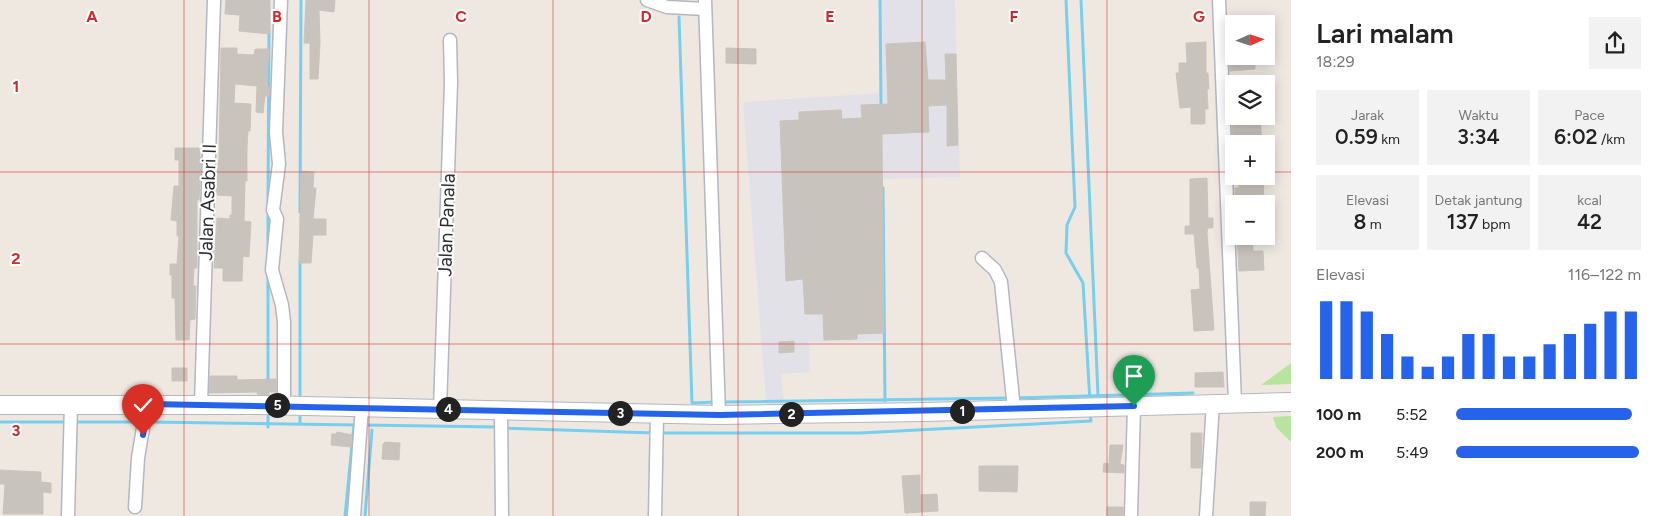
<!DOCTYPE html>
<html lang="id">
<head>
<meta charset="utf-8">
<style>
	:root { --surface:#fff; --page:#f2f2f2; --text:#222; --muted:#767676; --accent:#2563eb }
	body { margin:0; font-family:Figtree,sans-serif; background:var(--page); color:var(--text); height:100vh; display:flex; flex-direction:column; font-size:19px; white-space:nowrap }
	* { box-sizing:border-box; margin:0 }
	p { font-size:16px; color:var(--muted) }
	.icon { flex:none; width:28px; height:28px; fill:none; stroke:currentColor; stroke-width:2; stroke-linecap:round; stroke-linejoin:round }
	.map { position:relative; flex:1; overflow:hidden }
	.details { display:flex; flex-direction:column; background:var(--surface); width:375px }
	.details>* { flex:none }
	.needle { width:32px; rotate:87deg }
	.controls { position:absolute; left:1225px; top:15px; display:grid; gap:10px }
	.controls a { display:grid; place-items:center; width:50px; height:50px; border-radius:0px; background:var(--surface); box-shadow:0 2px 12px #0003; font-size:25px }
	.pin { position:absolute; display:grid; place-items:center; width:42px; height:42px; color:#fff; margin:-51px -21px; border-radius:50% 50% 50% 0; rotate:-45deg; box-shadow:0 0 5px #0007 }
	.pin .icon { rotate:45deg }
	.km { position:absolute; width:25px; height:25px; margin:-12px; border-radius:50%; background:#222; color:#fff; font-size:14px; line-height:25px; text-align:center }
	.round { display:grid; place-items:center; flex:none; width:52px; height:52px; border-radius:0px; background:var(--page) }
	.head { display:flex; align-items:center; justify-content:space-between; height:85px; padding:0 25px }
	h1 { font-size:28px; font-weight:600; line-height:38px }
	.stats { display:grid; grid-template-columns:repeat(3,1fr); gap:8px; height:85px; padding:5px 25px }
	.stats div { display:grid; align-content:center; border-radius:0px; background:var(--page); text-align:center }
	.stats b { font-size:21px; font-weight:600 }
	.stats small { font-size:14px; font-weight:400 }
	.stats p { font-size:14px }
	.chart { height:140px; padding:10px 25px }
	.chart p { display:flex; justify-content:space-between }
	.chart svg { width:100%; height:90px; margin-top:5px; stroke:var(--accent); stroke-width:6 }
	ul { padding:0 25px; list-style:none; font-size:16px }
	li { display:grid; grid-template-columns:80px 60px 1fr; align-items:center; height:38px }
	li i { height:12px; border-radius:6px; background:var(--accent) }
	main { display:flex; flex:1; min-height:0 }
	.map>svg:first-child { display:block }
</style>
</head>
<body>
<main>
<div class="map">
<svg width="1291" height="516" viewBox="0 0 1291 516">
	<rect width="100%" height="100%" fill="#efe8e1"/>
	<path fill="#e3e1e8" d="M 880,0 L 955,0 L 960,177 L 882,179 L 885,341 L 809,342 L 810,372 L 781,374 L 785,414 L 767,414 L 743,102 L 881,93 Z"/>
	<path fill="#b7e49f" d="M 1291,363 L 1291,384 L 1261,385 Z
		M 1291,416 L 1291,442 L 1276,427 L 1273,417 Z"/>
	<g fill="none" stroke-linecap="round" stroke-linejoin="round">
		<path stroke="#76cfee" stroke-width="3" d="M 880,0 L 881,107
			M 1066,0 L 1075,207 L 1067,225 L 1066,253 L 1083,283 L 1090,402
			M 1081,0 L 1098,395
			M 679,17 L 692,403 L 715,402
			M 883,188 L 885,401
			M 268,202 L 269,31
			M 300,212 L 301,0
			M 268,249 L 268,211
			M 268,382 L 268,276
			M 300,395 L 300,261
			M 1016,398 L 1193,393
			M 721,402 L 1010,398
			M 300,416 L 300,424
			M 0,422 L 67,422
			M 73,422 L 142,422
			M 148,422 L 357,425
			M 363,425 L 497,427
			M 268,427 L 268,411
			M 503,428 L 654,433
			M 660,433 L 860,433 L 1091,421 L 1090,413
			M 345,516 L 354,425
			M 365,516 L 372,430"/>
	</g>
	<path fill="#c8c3bc" stroke="#cac4ba" d="M 226,0 L 270,0 L 270,34 L 239,31 L 240,15 L 225,14 Z
		M 306,0 L 335,0 L 334,12 L 319,10 L 320,43 L 318,79 L 310,79 L 310,43 L 304,43 Z
		M 925,42 L 928,80 L 946,80 L 945,54 L 956,54 L 958,145 L 947,146 L 947,105 L 928,106 L 929,132 L 882,134 L 884,333 L 857,334 L 857,339 L 824,340 L 823,314 L 805,314 L 803,279 L 786,281 L 780,121 L 799,120 L 799,112 L 841,110 L 842,119 L 862,118 L 861,105 L 888,104 L 886,44 Z
		M 1206,42 L 1206,73 L 1208,73 L 1209,89 L 1207,89 L 1208,109 L 1205,109 L 1205,124 L 1191,124 L 1191,107 L 1180,108 L 1176,73 L 1179,73 L 1179,63 L 1187,63 L 1186,43 Z
		M 221,48 L 237,48 L 237,54 L 254,55 L 255,49 L 269,49 L 266,87 L 270,87 L 269,96 L 265,96 L 263,113 L 256,112 L 257,86 L 235,84 L 234,103 L 251,104 L 250,131 L 248,131 L 247,147 L 247,181 L 245,181 L 244,221 L 251,222 L 249,257 L 243,256 L 242,281 L 223,281 L 223,268 L 214,268 L 217,218 L 230,219 L 230,215 L 232,215 L 232,196 L 217,195 L 216,181 L 219,159 Z
		M 726,48 L 756,49 L 756,64 L 726,63 Z
		M 1229,56 L 1255,56 L 1255,69 L 1230,71 Z
		M 1235,116 L 1260,116 L 1262,144 L 1233,144 L 1232,121 L 1235,121 Z
		M 175,148 L 199,148 L 201,164 L 199,200 L 197,200 L 197,268 L 194,268 L 193,286 L 196,286 L 195,319 L 190,320 L 189,340 L 176,340 L 175,298 L 172,298 L 172,275 L 170,275 L 170,264 L 177,264 L 179,236 L 177,236 L 177,221 L 171,220 L 174,186 L 179,186 L 179,160 L 175,160 Z
		M 301,171 L 314,172 L 313,188 L 316,188 L 313,219 L 326,219 L 326,235 L 313,235 L 311,263 L 299,263 Z
		M 1264,176 L 1263,204 L 1235,204 L 1235,188 L 1239,188 L 1239,177 Z
		M 1207,178 L 1208,218 L 1213,218 L 1213,228 L 1208,228 L 1207,232 L 1214,330 L 1194,331 L 1191,290 L 1200,289 L 1199,268 L 1197,268 L 1194,234 L 1185,234 L 1185,226 L 1190,226 L 1190,179 Z
		M 1237,236 L 1253,236 L 1253,251 L 1263,251 L 1264,270 L 1239,271 Z
		M 794,341 L 794,352 L 779,353 L 779,342 Z
		M 172,368 L 187,368 L 187,381 L 172,381 Z
		M 1223,372 L 1224,387 L 1195,387 L 1195,373 Z
		M 210,376 L 237,376 L 237,380 L 276,379 L 276,392 L 269,392 L 269,395 L 257,394 L 257,392 L 209,393 Z
		M 337,432 L 352,435 L 351,447 L 331,445 L 332,434 L 336,434 Z
		M 1191,433 L 1202,433 L 1201,468 L 1191,468 Z
		M 385,442 L 400,443 L 399,460 L 382,459 L 383,444 Z
		M 1110,445 L 1123,445 L 1120,464 L 1124,465 L 1124,473 L 1103,472 L 1104,463 L 1109,464 Z
		M 979,466 L 1018,466 L 1017,492 L 979,491 Z
		M 0,470 L 41,472 L 41,482 L 51,483 L 51,493 L 43,492 L 43,514 L 3,514 L 5,484 L 0,484 Z
		M 920,475 L 920,495 L 937,494 L 938,511 L 905,513 L 902,476 Z
		M 1250,502 L 1266,502 L 1265,516 L 1250,516 Z
		M 1107,507 L 1123,507 L 1123,516 L 1107,516 Z"/>
	<g fill="none" stroke-linecap="round" stroke-linejoin="round">
		<g stroke="#b4b7c0" stroke-width="15">
			<path id="street" d="M 281,0 L 276,132 L 279,164 L 273,210 L 277,219 L 272,270 L 282,305 L 284,322 L 284,405
				M 647,0 L 667,7 L 705,9
				M 705,0 L 719,415
				M 1219,0 L 1235,403
				M 982,258 L 995,270 L 1001,282 L 1014,409
				M 201,404 L 214,0
				M 440,409 L 451,83 L 450,40
				M 501,410 L 502,516
				M 135,507 L 138,458 L 147,404
				M 68,516 L 71,404
				M 354,516 L 362,407
				M 655,516 L 657,414
				M 1131,516 L 1134,406
				M 1206,516 L 1213,403"/>
		</g>
		<g stroke="#b4b7c0" stroke-width="20">
			<path id="secondary" d="M 0,405 L 260,405 L 719,415 L 925,412 L 1291,402"/>
		</g>
		<use href="#street" stroke="#fff" stroke-width="12"/>
		<use href="#secondary" stroke="#fff" stroke-width="18"/>
	</g>
	<g fill="none" stroke-linecap="round" stroke-linejoin="round">
		<g stroke="#fff" stroke-width="10">
			<path id="route" d="M 143,435 L 148,404 L 720,415 L 1134,406"/>
		</g>
		<use href="#route" stroke="#2563eb" stroke-width="6"/>
	</g>
	<path fill="none" stroke="#d62828" stroke-width="1" stroke-opacity="0.55" d="M 184,0 L 184,516M 369,0 L 369,516M 553,0 L 553,516M 738,0 L 738,516M 922,0 L 922,516M 1107,0 L 1107,516M 0,172 L 1234,172M 1266,172 L 1291,172M 0,344 L 1291,344"/>
	<g text-anchor="middle" stroke-width="4" stroke-linejoin="round" paint-order="stroke">
		<g font-size="19" fill="#2e2e2e" stroke="#fff">
			<text transform="translate(207 202) rotate(-88)" y="7">Jalan Asabri II</text>
			<text transform="translate(446 225) rotate(-88)" y="7">Jalan Panala</text>
		</g>
	</g>
	<g font-size="16" text-anchor="middle" font-weight="bold" fill="#d62828" stroke="#fff" stroke-width="4" stroke-linejoin="round" paint-order="stroke">
		<text x="92" y="22">A</text>
		<text x="277" y="22">B</text>
		<text x="461" y="22">C</text>
		<text x="646" y="22">D</text>
		<text x="830" y="22">E</text>
		<text x="1014" y="22">F</text>
		<text x="1199" y="22">G</text>
		<text x="16" y="92">1</text>
		<text x="16" y="264">2</text>
		<text x="16" y="436">3</text>
	</g>
</svg>
<div class="controls">
<a><svg class="needle" viewBox="-14 -14 28 28"><path d="M0-13l5 13h-10z" fill="#e53935"/><path d="M0 13l5-13h-10z" fill="#767676"/></svg></a>
<a><svg class="icon" aria-label="layers" viewBox="0 0 24 24"><path d="M12 4l9 5-9 5-9-5zM3 14l9 5 9-5"/></svg></a>
<a>+</a>
<a>−</a>
</div>
<div class="pin" style="left:1134px;top:406px;background:#1e9e55"><svg class="icon" aria-label="arrive" viewBox="0 0 24 24"><path d="M6 21V4h12l-3 4 3 4H6"/></svg></div>
<div class="pin" style="left:143px;top:435px;background:#d93025"><svg class="icon" aria-label="check" viewBox="0 0 24 24"><path d="M5 12l5 5 9-10"/></svg></div>
<b class="km" style="left:962px;top:411px">1</b>
<b class="km" style="left:791px;top:414px">2</b>
<b class="km" style="left:620px;top:413px">3</b>
<b class="km" style="left:448px;top:409px">4</b>
<b class="km" style="left:277px;top:405px">5</b>
</div>
<section class="details">
<div class="head"><div><h1>Lari malam</h1><p>18:29</p></div><a class="round"><svg class="icon" aria-label="share" viewBox="0 0 24 24"><path d="M12 15V3M7 8l5-5 5 5M5 13v7h14v-7"/></svg></a></div>
<div class="stats">
<div><p>Jarak</p><b>0.59<small> km</small></b></div>
<div><p>Waktu</p><b>3:34</b></div>
<div><p>Pace</p><b>6:02<small> /km</small></b></div>
</div>
<div class="stats">
<div><p>Elevasi</p><b>8<small> m</small></b></div>
<div><p>Detak jantung</p><b>137<small> bpm</small></b></div>
<div><p>kcal</p><b>42</b></div>
</div>
<div class="chart"><p><span>Elevasi</span>116–122 m</p>
<svg viewBox="0 0 160 44" preserveAspectRatio="none"><path d="M5 44V6M15 44V6M25 44V11M35 44V22M45 44V33M55 44V38M65 44V33M75 44V22M85 44V22M95 44V33M105 44V33M115 44V27M125 44V22M135 44V17M145 44V11M155 44V11"/></svg>
</div>
<ul>
<li><b>100 m</b>5:52<i style="width:95%"></i></li>
<li><b>200 m</b>5:49<i style="width:99%"></i></li>
</ul>
</section>
</main>
</body>
</html>
